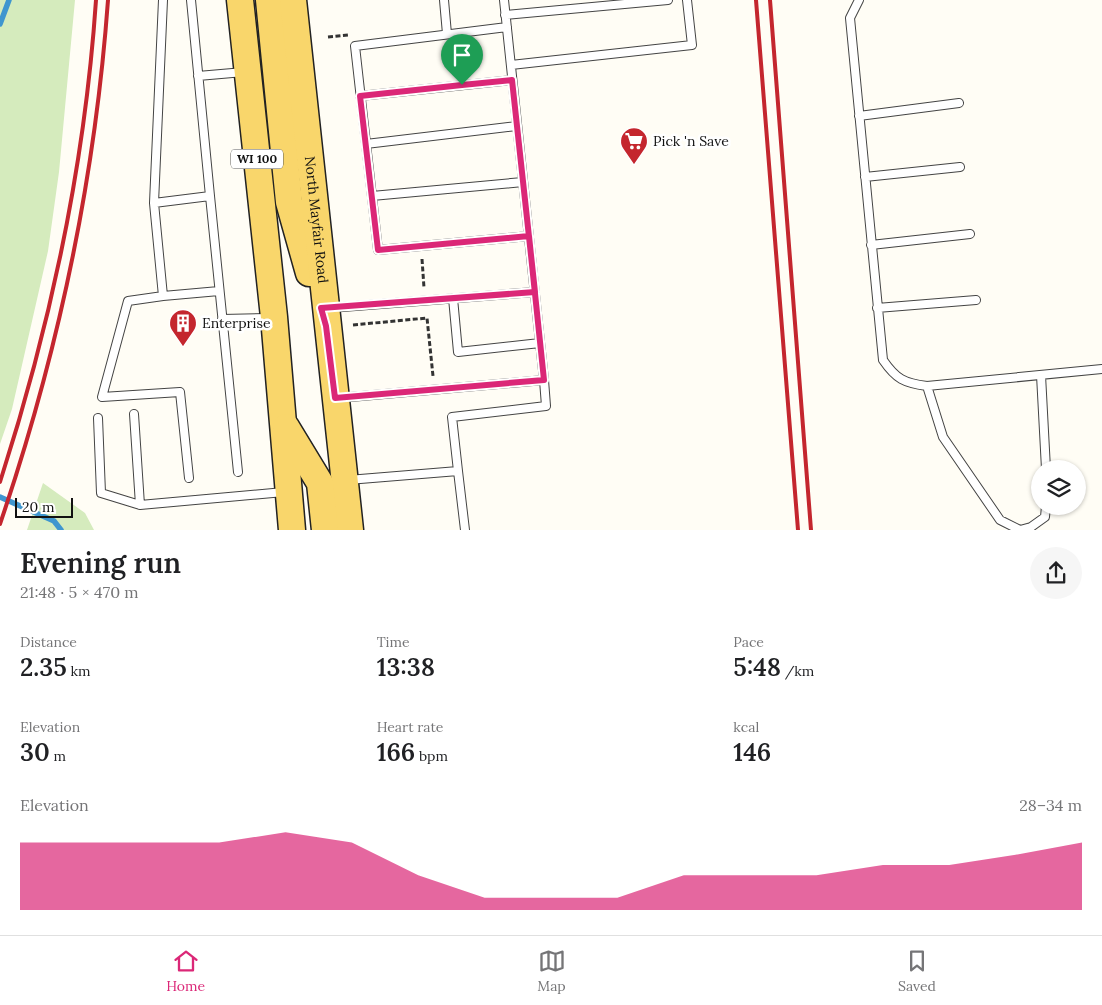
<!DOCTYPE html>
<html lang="en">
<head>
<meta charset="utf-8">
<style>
	:root { --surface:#fff; --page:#f6f6f6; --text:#202124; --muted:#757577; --line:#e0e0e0; --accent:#db2777 }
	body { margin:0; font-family:Lora,serif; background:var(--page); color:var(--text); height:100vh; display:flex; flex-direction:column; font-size:19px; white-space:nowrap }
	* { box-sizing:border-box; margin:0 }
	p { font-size:16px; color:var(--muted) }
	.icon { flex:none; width:28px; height:28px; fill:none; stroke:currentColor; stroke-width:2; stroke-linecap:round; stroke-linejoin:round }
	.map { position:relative; height:530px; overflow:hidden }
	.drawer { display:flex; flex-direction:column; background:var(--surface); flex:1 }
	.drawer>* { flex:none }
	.tools { position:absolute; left:1031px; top:460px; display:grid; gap:10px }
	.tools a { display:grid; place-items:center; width:55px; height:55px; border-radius:50%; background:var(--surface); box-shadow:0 1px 4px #0004; font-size:25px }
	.scale { position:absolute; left:15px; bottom:12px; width:58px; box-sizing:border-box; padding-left:5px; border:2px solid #111; border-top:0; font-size:14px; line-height:18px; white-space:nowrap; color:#111; -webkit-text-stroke:4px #fff; paint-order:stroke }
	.pin { position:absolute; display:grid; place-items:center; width:42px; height:42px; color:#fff; margin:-51px -21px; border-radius:50% 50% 50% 0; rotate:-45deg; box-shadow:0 0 5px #0007 }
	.pin .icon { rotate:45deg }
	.round { display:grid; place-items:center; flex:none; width:52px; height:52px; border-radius:26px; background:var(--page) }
	.overview { display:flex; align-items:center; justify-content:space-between; height:85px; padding:0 20px }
	h1 { font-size:28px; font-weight:600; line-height:38px }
	.figures { display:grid; grid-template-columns:repeat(3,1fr); gap:8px; height:85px; padding:5px 20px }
	.figures div { display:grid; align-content:center }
	.figures b { font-size:25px; font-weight:600 }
	.figures small { font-size:14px; font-weight:400 }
	.figures p { font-size:14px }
	.chart { height:140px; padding:10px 20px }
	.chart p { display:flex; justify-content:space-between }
	.chart svg { width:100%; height:90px; margin-top:5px; fill:var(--accent); opacity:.7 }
	.tab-bar { display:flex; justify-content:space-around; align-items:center; height:70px; border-top:1px solid var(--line); background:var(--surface); font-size:14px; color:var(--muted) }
	.tab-bar a { display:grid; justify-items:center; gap:2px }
	.tab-bar .on { color:var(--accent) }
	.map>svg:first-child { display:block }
</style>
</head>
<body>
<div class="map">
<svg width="1102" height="530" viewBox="0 0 1102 530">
	<rect width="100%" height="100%" fill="#fffdf5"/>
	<path fill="#d5ebbd" d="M 0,0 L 75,0 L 59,172 L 48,251 L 12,409 L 0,444 Z
		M 43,483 L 85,513 L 94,530 L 27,530 Z"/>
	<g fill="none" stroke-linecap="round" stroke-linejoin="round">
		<path stroke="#3f96cf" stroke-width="5.5" d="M 0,24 L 9,0
			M 0,497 L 54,521 L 61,530"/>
		<g stroke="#444" stroke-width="10">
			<path id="lane" d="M 191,0 L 210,196
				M 444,0 L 447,34
				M 859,0 L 850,18 L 883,360 C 896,379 904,383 927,386 L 1102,369
				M 505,15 L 668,0
				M 507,27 L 355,46 L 378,250 L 529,236
				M 511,65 L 692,45 L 687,0
				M 198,76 L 244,72
				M 360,96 L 512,80
				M 859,116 L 959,103
				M 366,144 L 517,126
				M 865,177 L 960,167
				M 372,196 L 523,182
				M 154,203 L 163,0
				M 871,245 L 970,234
				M 163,296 L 219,291
				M 453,298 L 458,352 L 540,343
				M 330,308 L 535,292
				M 877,308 L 976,300
				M 222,319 L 269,318
				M 1041,375 L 1046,469
				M 927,386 L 943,437 L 1000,520 L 1020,530
				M 339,398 L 544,380 L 504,0
				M 134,414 L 140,505
				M 98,418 L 101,493 L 140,505 L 284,492
				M 458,471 L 452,417 L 546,406 L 544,380
				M 189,478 L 180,392 L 102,397 L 128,301 L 163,296 L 154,203 L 210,196 L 238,472
				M 348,480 L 458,471 L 465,530
				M 1020,530 L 1031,527 L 1045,517 L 1046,506"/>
		</g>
		<g stroke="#222" stroke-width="29">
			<g id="primary">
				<path d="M 240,0 L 274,317 L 292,530"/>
				<path d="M 269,0 L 289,202 L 309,273"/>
				<path id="s1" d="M 293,0 L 350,530"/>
				<path d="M 286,427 L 320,483 L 325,530"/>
			</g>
		</g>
		<path stroke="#333" stroke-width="3" stroke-dasharray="5 2.5" stroke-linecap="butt" d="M 328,37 L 348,35
			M 422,259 L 424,288
			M 353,325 L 427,318 L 433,376"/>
		<use href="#lane" stroke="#fff" stroke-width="8"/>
		<use href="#primary" stroke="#f9d66b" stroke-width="26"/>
		<path stroke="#c4262e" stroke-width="4" d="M 756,0 L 798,530
			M 770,0 L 811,530
			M 0,482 C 50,327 85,163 96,0
			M 0,524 C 58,354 95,179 108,0"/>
	</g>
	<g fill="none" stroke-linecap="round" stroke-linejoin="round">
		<g stroke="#fff" stroke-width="10">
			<path id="route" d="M 462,85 L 512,80 L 535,292 L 321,308 L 326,326 L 335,398 L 544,380 C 539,332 534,284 529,236 L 378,250 L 360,96 L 462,85"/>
		</g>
		<use href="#route" stroke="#db2777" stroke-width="6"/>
	</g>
	<defs>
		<g id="supermarket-pin" transform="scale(1.4375)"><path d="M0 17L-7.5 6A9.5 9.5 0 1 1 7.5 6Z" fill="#c4262e" stroke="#fff"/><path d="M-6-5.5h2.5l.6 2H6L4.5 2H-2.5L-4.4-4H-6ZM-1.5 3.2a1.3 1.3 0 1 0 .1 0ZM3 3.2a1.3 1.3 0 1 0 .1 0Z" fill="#fff"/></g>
		<g id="building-pin" transform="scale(1.4375)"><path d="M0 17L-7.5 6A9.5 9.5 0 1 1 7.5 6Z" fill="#c4262e" stroke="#fff"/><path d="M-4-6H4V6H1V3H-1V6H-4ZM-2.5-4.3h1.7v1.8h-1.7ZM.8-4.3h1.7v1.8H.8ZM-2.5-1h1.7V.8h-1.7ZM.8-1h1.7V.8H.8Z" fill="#fff"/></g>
	</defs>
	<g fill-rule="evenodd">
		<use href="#supermarket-pin" x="634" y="141"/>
		<use href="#building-pin" x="183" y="323"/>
	</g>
	<g text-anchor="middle" stroke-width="5" stroke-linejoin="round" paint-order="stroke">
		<rect fill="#fff" stroke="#585858" stroke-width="1" x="231" y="149.5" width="52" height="19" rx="4"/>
		<g font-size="12" font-weight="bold" fill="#111">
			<text x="257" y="163">WI 100</text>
		</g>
		<g font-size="14" fill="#111" stroke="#fff" text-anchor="start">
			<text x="653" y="146">Pick 'n Save</text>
			<text x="202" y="328">Enterprise</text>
		</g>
		<g font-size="14" fill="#111" stroke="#fff">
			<text dy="5" stroke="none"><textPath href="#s1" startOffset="221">North Mayfair Road</textPath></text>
		</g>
	</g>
</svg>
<div class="tools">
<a><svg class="icon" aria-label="layers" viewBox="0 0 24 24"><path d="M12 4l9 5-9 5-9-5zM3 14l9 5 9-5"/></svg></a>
</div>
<div class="scale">20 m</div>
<div class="pin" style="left:462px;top:85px;background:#1e9e55"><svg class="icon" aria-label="arrive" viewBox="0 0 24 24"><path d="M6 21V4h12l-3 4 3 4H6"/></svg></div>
</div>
<section class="drawer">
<div class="overview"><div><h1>Evening run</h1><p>21:48 · 5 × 470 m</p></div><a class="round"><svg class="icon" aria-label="share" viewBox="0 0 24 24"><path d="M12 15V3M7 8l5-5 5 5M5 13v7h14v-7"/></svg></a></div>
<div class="figures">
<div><p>Distance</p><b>2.35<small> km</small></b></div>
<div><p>Time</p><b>13:38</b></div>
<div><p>Pace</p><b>5:48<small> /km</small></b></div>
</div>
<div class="figures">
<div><p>Elevation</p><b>30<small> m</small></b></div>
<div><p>Heart rate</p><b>166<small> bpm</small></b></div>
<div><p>kcal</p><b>146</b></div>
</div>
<div class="chart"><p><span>Elevation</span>28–34 m</p>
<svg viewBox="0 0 160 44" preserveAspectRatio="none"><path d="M0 44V11L10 11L20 11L30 11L40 6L50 11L60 27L70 38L80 38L90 38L100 27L110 27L120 27L130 22L140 22L150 17L160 11V44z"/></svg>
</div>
</section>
<nav class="tab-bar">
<a class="on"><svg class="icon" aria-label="home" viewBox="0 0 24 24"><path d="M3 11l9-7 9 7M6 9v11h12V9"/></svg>Home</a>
<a><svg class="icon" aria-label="map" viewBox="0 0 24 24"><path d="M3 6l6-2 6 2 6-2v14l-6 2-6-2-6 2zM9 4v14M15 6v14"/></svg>Map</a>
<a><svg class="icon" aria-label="saved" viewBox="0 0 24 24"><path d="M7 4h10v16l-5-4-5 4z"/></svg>Saved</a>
</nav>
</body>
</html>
